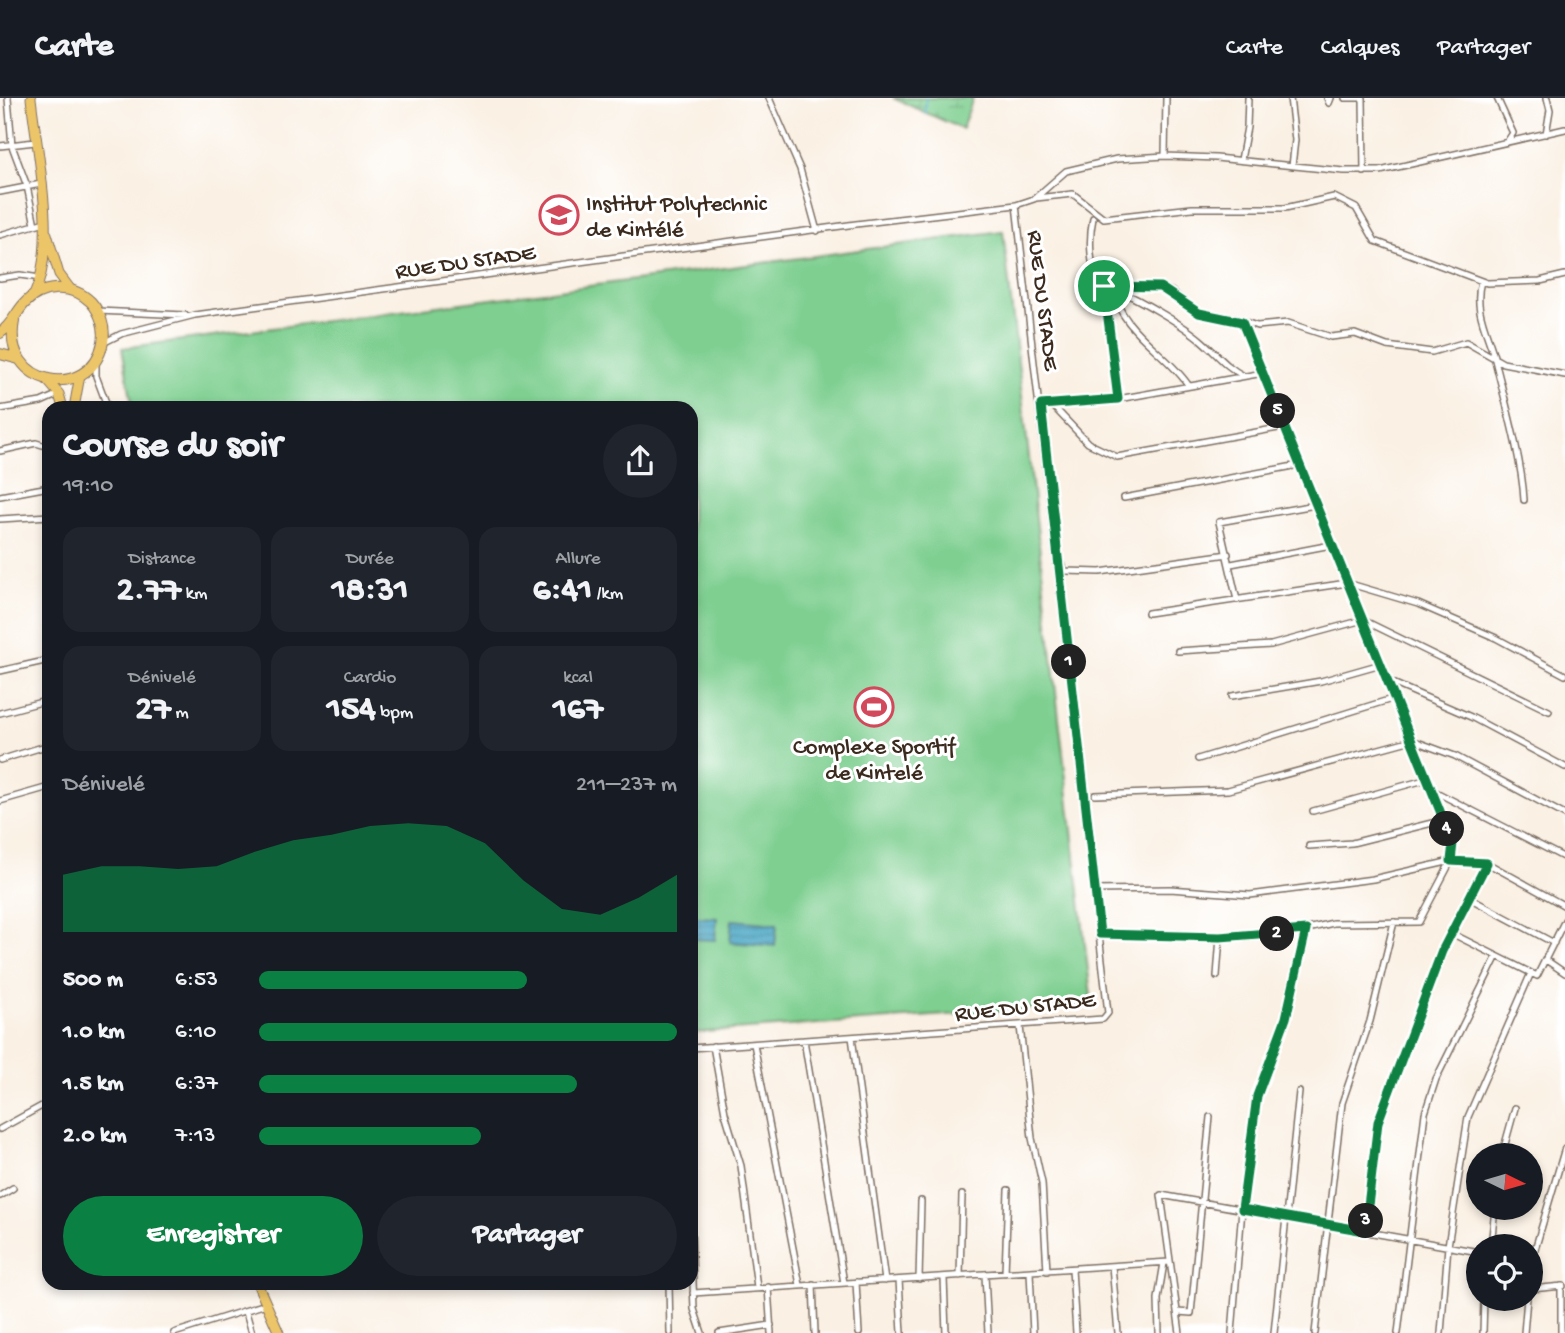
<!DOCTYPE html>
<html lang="fr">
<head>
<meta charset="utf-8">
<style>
	:root { --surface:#171b24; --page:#20242c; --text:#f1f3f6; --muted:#9ea1a6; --line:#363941; --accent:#0b8043 }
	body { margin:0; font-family:"Gochi Hand",sans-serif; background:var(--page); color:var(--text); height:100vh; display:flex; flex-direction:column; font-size:26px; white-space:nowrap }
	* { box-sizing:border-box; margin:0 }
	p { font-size:23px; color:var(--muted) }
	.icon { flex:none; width:38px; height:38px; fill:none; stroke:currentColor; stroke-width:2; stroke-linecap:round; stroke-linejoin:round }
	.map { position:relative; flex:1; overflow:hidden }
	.sheet { position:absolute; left:42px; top:303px; width:656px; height:889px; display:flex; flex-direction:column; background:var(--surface); border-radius:21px; box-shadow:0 4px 10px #0003 }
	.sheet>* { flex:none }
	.needle { width:46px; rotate:95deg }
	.tools { position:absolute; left:1466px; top:1045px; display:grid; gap:14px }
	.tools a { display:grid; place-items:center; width:77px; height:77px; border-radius:50%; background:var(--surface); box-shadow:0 4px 10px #0003; font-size:35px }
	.pin { position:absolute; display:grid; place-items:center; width:60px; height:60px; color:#fff; margin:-30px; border:4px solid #fff; border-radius:50%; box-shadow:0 2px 7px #0007 }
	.km { position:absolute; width:35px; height:35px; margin:-18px; border-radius:50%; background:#222; color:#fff; font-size:19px; line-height:35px; text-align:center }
	.round { display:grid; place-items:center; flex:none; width:74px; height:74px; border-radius:37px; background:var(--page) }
	.summary { display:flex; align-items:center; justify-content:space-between; height:119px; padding:0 21px }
	h1 { font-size:38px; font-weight:700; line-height:52px }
	.metrics { display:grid; grid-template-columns:repeat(3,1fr); gap:10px; height:119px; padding:7px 21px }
	.metrics div { display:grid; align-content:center; border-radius:18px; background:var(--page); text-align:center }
	.metrics b { font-size:35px; font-weight:700 }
	.metrics small { font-size:19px; font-weight:400 }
	.metrics p { font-size:19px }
	.chart { height:196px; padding:14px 21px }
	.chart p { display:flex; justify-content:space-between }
	.chart svg { width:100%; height:126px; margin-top:7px; fill:var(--accent); opacity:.7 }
	.action { display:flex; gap:14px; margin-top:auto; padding:14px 21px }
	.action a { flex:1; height:80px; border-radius:42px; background:var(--accent); color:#fff; font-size:28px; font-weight:700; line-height:80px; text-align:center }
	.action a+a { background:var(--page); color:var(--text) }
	ul { padding:0 21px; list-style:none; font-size:23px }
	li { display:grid; grid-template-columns:112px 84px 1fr; align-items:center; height:52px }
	li i { height:18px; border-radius:9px; background:var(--accent) }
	header { display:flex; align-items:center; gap:42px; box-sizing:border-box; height:98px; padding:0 35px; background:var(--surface); border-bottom:2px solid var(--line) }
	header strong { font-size:33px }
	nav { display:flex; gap:38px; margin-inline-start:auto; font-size:24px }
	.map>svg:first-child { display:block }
</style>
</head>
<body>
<header>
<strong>Carte</strong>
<nav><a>Carte</a><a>Calques</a><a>Partager</a></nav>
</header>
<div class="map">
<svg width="1565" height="1235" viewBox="0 0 1565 1235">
	<defs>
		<pattern id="wetland-marsh" width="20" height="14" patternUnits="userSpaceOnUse" patternTransform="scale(1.75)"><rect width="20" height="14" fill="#7ecf90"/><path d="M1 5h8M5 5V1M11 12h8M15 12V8" fill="none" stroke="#68a875"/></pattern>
		<pattern id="water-rules" width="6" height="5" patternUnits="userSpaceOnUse" patternTransform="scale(1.75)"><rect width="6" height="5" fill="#46a6c5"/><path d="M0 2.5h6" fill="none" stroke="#3c879f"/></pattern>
	</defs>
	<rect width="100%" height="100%" fill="#fff"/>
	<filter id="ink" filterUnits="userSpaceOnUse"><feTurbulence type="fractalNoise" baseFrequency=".0143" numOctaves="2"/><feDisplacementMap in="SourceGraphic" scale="14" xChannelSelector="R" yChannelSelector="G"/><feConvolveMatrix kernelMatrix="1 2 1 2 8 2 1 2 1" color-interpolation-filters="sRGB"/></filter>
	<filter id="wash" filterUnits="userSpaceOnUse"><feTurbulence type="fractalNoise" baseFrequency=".00686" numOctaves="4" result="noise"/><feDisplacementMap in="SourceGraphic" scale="28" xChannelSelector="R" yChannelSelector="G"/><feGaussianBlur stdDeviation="1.57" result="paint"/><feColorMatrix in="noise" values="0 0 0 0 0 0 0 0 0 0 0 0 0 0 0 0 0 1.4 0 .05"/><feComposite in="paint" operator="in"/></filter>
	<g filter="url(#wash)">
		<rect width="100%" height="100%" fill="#faf0e3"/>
		<path fill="url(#wetland-marsh)" stroke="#5c7c57" stroke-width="2" d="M 893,0 L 973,0 L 962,31 Z"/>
		<path fill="#7ecf90" stroke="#5c7c57" stroke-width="2" d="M 1003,133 L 1092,907 L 691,935 L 691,310 L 133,310 L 122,250 Z"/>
		<path fill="url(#water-rules)" stroke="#406872" stroke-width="2" d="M 694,819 L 717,820 L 715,842 L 692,841 Z
			M 732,822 L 777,826 L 775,848 L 730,844 Z"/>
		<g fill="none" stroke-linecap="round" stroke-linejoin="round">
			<path stroke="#46a6c5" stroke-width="2" d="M 925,16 L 926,0"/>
		</g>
	</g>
	<g filter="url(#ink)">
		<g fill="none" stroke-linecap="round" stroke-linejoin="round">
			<g stroke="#7e6f63" stroke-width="8">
				<path id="minor" d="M 8,0 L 12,48 L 27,88 L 35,127
					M 769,0 L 800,71 L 817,133
					M 1290,0 L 1295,42 L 1292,68
					M 1327,0 L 1329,5 L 1331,0
					M 1345,0 L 1363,0
					M 1363,0 L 1364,74
					M 1497,0 L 1513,35 L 1507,44
					M 1546,36 L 1550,12 L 1547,0
					M 0,48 L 35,44
					M 1165,58 L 1166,0
					M 1241,62 L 1247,29 L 1248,0
					M 0,94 L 41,86
					M 1036,100 L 1073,96 L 1104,120 L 1192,110 L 1285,110 L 1334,99 L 1356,110 L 1375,143 L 1487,185 L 1540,183 L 1565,177
					M 1093,120 C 1089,139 1088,174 1104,188 L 1160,189 L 1171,193 L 1199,215 L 1236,221 L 1257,228 L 1288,225 L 1331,239 L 1355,236 L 1387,248 L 1432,254 L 1466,244 L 1503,265 L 1565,277
					M 0,137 L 45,124
					M 0,180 L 20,177 L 40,180
					M 1481,183 C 1473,212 1488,235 1495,262 C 1505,303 1522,362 1524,402
					M 1104,188 L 1118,301
					M 1112,188 C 1120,234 1166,253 1189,288
					M 1111,189 C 1134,198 1184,227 1202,243 C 1217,256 1226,269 1244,278
					M 98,213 L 185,217
					M 103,245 L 121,236 L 195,217 L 856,126 L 1016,107 L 1034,101 L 1066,73 L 1117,61 L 1165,58 L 1216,60 L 1344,73 L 1380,73 L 1565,31
					M 96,263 L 96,278 L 108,310
					M 1041,307 L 1118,301 L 1263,275
					M 1052,307 L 1088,345 L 1117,359 L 1284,329
					M 0,311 L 41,304 L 59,296
					M 0,353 L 36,345 L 49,349
					M 0,398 L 49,389
					M 1124,400 L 1299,367
					M 0,421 L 49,418
					M 1060,464 L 1065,473 L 1100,474 L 1228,456
					M 1231,466 L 1331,447
					M 1237,502 L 1219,424 L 1315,407
					M 1148,515 L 1347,485 L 1418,506 L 1496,540 L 1565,577
					M 1178,553 L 1271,547 L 1363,522 L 1549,613
					M 0,573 L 49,562
					M 1388,583 L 1471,619 L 1565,669
					M 1232,598 L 1321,583 L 1381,566
					M 0,615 L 49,602
					M 1198,661 L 1395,600
					M 0,662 L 49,647
					M 1432,692 L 1565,760
					M 1095,697 L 1228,692 L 1412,642 L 1455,658 L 1565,717
					M 0,703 L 49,689
					M 1313,713 L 1428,681
					M 1309,748 L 1352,745 L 1444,722
					M 1095,792 L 1170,791 L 1250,797 L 1373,781 L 1451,763 L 1487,765 L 1565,808
					M 1469,800 L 1554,845
					M 1451,835 L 1537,878 L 1565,822
					M 1100,836 L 1220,839 L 1291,835 L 1333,825 L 1419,824 L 1451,763 L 1453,745 L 1242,224
					M 1546,862 L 1565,875
					M 1217,878 L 1220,839
					M 1020,928 L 1032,1040 L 1042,1085 L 1047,1173
					M 852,939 L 885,1183
					M 804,942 L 844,1185
					M 754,946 L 800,1187
					M 713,948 L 725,1015 L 741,1068 L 757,1189
					M 691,950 L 1103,921 L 1108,915 L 1016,107
					M 0,1031 L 49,1004
					M 1502,1057 L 1515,1010
					M 0,1098 L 13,1090
					M 691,1130 L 694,1211 L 702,1235
					M 1365,1133 L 1378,1024 L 1442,853 L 1487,765
					M 1491,1148 L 1495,1110
					M 1531,1165 L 1565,1050
					M 1112,1168 L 1118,1235
					M 1072,1171 L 1076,1235
					M 1030,1174 L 1033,1235
					M 1005,1175 L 1008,1092
					M 985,1177 L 988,1235
					M 960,1178 L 962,1097
					M 944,1180 L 946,1235
					M 919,1181 L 921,1103
					M 899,1182 L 902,1235
					M 856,1184 L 859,1235
					M 669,1185 L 670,1235
					M 813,1186 L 815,1235
					M 768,1189 L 771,1235
					M 1531,1191 L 1563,1188
					M 693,1195 L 1169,1164
					M 246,1214 L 252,1235
					M 1178,1214 L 1191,1215 L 1210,1019
					M 174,1235 L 266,1206
					M 719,1235 L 771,1227
					M 1159,1235 L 1158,1201 L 1164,1165
					M 1180,1235 L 1161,1097 L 1479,1154
					M 1232,1235 L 1242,1111 L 1257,998 L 1286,920 L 1306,832
					M 1274,1235 L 1299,994
					M 1315,1235 L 1342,1005 L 1370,923 L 1394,824
					M 1398,1235 L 1425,1015 L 1436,981 L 1497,858
					M 1441,1235 L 1448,1148 L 1468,1019 L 1531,875
					M 1483,1235 L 1484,1200
					M 1524,1235 L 1527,1200
					M 1561,1235 L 1561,1188"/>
			</g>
			<g stroke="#7e6f63" stroke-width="11">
				<path id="primary" d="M 31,0 C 37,55 58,146 34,197
					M 47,136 L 59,176 L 71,192
					M 47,282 L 59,296 L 63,310
					M 74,310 L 80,277
					M 257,1185 L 279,1235"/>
			</g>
			<g stroke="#7e6f63" stroke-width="12">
				<path id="trunk" d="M 0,235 C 12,227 15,216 24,206 C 41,187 72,185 91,204 C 100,214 106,230 103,244 C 91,305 1,289 14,223
					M 0,256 L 19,261"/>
			</g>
			<use href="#minor" stroke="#fff" stroke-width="5"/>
			<use href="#primary" stroke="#edc569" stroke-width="9"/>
			<use href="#trunk" stroke="#edc569" stroke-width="10"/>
		</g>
	</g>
	<g fill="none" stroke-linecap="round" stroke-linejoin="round" filter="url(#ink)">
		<g stroke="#fff" stroke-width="14">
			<path id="route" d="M 1104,188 L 1160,189 L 1199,215 L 1242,224 L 1453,745 L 1451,763 L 1487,765 L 1442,853 L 1378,1024 L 1365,1133 L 1242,1111 L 1257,998 L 1286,920 L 1306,832 L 1220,839 L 1100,836 L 1041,307 L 1118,301 Z"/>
		</g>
		<use href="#route" stroke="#0b8043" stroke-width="9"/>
	</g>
	<defs>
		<g id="university-ring" transform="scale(2.0125)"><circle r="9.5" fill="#fff" stroke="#d1495b" stroke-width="1.5"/><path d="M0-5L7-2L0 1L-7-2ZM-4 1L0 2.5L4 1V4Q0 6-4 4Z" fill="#d1495b"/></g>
		<g id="stadium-ring" transform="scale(2.0125)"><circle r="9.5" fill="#fff" stroke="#d1495b" stroke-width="1.5"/><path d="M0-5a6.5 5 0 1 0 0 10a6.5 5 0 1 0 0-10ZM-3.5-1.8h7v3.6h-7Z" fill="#d1495b"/></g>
	</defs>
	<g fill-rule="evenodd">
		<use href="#university-ring" x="559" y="117"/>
		<use href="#stadium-ring" x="874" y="609"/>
	</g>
	<g text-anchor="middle" stroke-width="6" stroke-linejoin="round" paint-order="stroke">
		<g font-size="23" fill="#3b2a1e" stroke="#fff" text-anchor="start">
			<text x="586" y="112">Institut Polytechnic<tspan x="586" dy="26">de Kintélé</tspan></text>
			<text x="874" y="655" text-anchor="middle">Complexe Sportif<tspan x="874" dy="26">de Kintelé</tspan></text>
		</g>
		<g font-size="23" fill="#3b2a1e" stroke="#fff">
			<text transform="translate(465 162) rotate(-8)" y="8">RUE DU STADE</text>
			<text transform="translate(1045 202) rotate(83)" y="8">RUE DU STADE</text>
			<text transform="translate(1025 907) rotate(-6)" y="8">RUE DU STADE</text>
		</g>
	</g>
</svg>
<div class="tools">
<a><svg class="needle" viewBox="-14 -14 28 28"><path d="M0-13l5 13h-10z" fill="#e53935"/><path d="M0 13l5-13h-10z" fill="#9ea1a6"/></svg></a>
<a><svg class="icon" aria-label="locate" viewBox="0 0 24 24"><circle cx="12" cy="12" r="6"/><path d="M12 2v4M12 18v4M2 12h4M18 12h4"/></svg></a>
</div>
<div class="pin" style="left:1104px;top:188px;background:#1e9e55"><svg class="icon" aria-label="arrive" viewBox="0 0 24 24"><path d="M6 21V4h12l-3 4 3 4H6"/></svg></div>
<b class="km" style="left:1069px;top:564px">1</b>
<b class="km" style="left:1277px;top:836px">2</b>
<b class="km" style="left:1366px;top:1123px">3</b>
<b class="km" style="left:1447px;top:731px">4</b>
<b class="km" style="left:1278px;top:313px">5</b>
<section class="sheet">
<div class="summary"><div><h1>Course du soir</h1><p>19:10</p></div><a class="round"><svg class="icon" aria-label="share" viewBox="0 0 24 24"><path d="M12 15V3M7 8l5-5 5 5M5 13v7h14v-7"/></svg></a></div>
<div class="metrics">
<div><p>Distance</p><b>2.77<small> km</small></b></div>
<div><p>Durée</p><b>18:31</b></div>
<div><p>Allure</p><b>6:41<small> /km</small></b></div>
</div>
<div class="metrics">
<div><p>Dénivelé</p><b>27<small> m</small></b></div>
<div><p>Cardio</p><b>154<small> bpm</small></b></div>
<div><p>kcal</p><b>167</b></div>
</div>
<div class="chart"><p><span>Dénivelé</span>211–237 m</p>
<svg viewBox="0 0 160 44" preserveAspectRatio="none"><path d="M0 44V24L10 21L20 21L30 22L40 21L50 16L60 12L70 10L80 7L90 6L100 7L110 13L120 26L130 36L140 38L150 32L160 24V44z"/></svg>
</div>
<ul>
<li><b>500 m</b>6:53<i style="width:64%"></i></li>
<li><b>1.0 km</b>6:10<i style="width:100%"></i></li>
<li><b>1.5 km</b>6:37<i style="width:76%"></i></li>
<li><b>2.0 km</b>7:13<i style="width:53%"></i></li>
</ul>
<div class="action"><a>Enregistrer</a><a>Partager</a></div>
</section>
</div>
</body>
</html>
